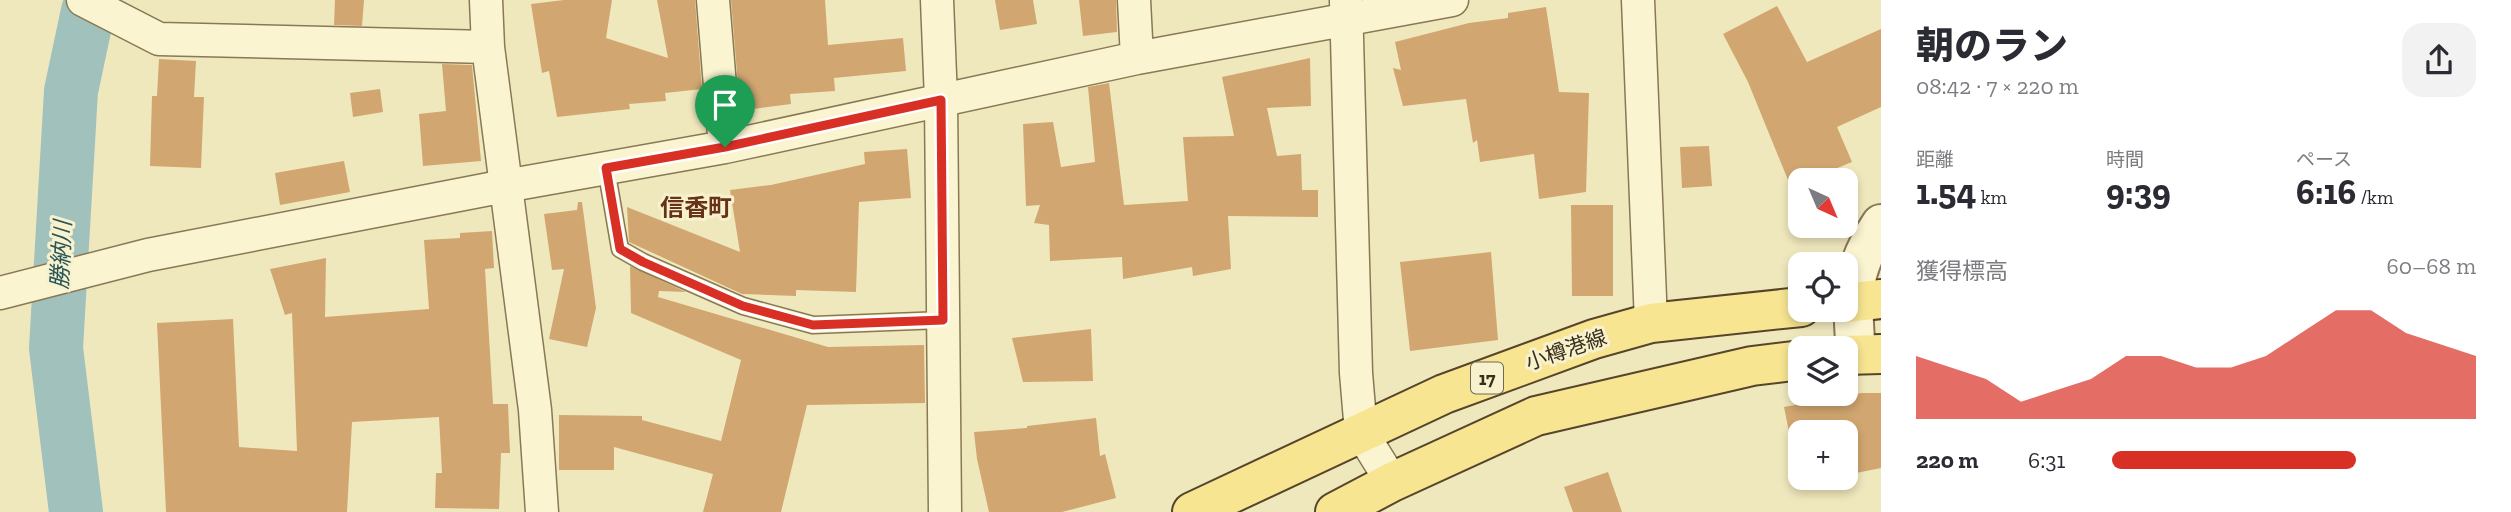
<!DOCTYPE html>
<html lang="ja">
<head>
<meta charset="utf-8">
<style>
	:root { --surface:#fff; --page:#f2f2f3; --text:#2b2b33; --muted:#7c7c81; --accent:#d93025 }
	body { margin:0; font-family:"Zilla Slab","Noto Sans JP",serif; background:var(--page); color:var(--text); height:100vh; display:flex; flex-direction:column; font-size:26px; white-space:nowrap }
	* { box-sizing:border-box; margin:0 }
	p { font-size:23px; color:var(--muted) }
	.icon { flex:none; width:38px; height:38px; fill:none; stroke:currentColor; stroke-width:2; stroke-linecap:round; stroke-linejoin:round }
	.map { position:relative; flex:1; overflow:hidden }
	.panel { display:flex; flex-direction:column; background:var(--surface); width:630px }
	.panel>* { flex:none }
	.needle { width:46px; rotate:136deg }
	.buttons { position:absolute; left:1788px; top:168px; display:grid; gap:14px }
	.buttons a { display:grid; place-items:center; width:70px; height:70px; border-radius:14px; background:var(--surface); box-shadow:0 4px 10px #0003; font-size:35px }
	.pin { position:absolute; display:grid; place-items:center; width:60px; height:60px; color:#fff; margin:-72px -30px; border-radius:50% 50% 50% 0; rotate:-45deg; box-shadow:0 0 7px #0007 }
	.pin .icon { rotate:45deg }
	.round { display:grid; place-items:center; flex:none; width:74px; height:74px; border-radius:21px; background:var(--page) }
	.headline { display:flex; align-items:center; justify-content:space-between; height:119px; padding:0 35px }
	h1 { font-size:38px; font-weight:800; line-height:52px }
	.figures { display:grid; grid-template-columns:repeat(3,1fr); gap:10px; height:119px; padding:7px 35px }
	.figures div { display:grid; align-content:center }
	.figures b { font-size:35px; font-weight:800 }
	.figures small { font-size:19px; font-weight:400 }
	.figures p { font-size:19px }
	.chart { height:196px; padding:14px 35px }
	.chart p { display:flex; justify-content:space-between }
	.chart svg { width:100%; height:126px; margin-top:7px; fill:var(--accent); opacity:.7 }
	ul { padding:0 35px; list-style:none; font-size:23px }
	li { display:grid; grid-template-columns:112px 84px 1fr; align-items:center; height:52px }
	li i { height:18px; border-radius:9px; background:var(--accent) }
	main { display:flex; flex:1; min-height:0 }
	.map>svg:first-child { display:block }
</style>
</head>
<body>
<main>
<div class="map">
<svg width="1881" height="512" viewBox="0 0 1881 512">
	<rect width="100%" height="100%" fill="#f0e8bd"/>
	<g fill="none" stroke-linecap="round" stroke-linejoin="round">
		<path stroke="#a1c1bc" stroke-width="54" d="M 76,512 L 56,348 L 71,91 L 88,11 L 92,0"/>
	</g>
	<path fill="#d1a670" d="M 335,0 L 364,0 L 362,26 L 334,25 Z
		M 564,0 L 612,0 L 606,38 L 668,58 L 657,0 L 695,0 L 702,89 L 665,93 L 666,101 L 629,104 L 630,109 L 557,117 L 549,71 L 542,73 L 531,4 Z
		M 731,0 L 825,0 L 828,45 L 903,38 L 906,71 L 834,78 L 835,91 L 790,94 L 791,104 L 746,110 L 743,85 L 738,85 Z
		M 995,0 L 1033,0 L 1037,24 L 1000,30 Z
		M 1079,0 L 1116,0 L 1117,32 L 1083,36 Z
		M 1777,6 L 1807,62 L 1881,29 L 1881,107 L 1837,127 L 1852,162 L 1808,180 L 1788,180 L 1748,82 L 1723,34 Z
		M 1546,7 L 1559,92 L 1589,93 L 1586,192 L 1539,199 L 1534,154 L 1480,162 L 1477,140 L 1473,143 L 1466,99 L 1403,106 L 1393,68 L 1401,70 L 1395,42 L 1469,23 L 1508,18 L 1508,13 Z
		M 1310,58 L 1311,106 L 1267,108 L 1277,156 L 1301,154 L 1302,190 L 1318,190 L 1318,217 L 1228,216 L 1231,269 L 1193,276 L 1192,267 L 1123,279 L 1122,257 L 1050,261 L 1049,225 L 1034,223 L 1040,205 L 1026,206 L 1023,124 L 1053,122 L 1061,167 L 1095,162 L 1088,87 L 1109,83 L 1124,205 L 1188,201 L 1183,137 L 1234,136 L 1222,77 Z
		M 159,59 L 196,61 L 194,97 L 204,97 L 201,168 L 150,166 L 152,96 L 157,96 Z
		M 442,64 L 472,65 L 481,161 L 423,166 L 419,114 L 446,111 Z
		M 380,89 L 383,112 L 353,117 L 350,93 Z
		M 1709,146 L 1712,186 L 1682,188 L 1680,147 Z
		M 907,149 L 911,198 L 859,202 L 856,292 L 796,290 L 796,296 L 742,294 L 629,242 L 627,207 L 740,252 L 730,190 L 771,185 L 865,164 L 864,152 Z
		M 344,161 L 350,192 L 280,205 L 275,173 Z
		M 578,202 L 582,202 L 596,308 L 587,347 L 549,339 L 564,269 L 552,270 L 544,214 L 577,210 Z
		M 1571,205 L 1613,205 L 1613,296 L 1572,296 Z
		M 492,231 L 494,268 L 485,269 L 493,404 L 508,404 L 510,453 L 501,453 L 499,509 L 435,508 L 436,473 L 442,473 L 439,417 L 352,422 L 347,512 L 166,512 L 157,323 L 233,319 L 239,447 L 297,451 L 292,313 L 285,315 L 270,269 L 326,258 L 325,317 L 429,309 L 424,240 L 460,238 L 460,233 Z
		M 1491,252 L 1498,340 L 1410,351 L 1400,262 Z
		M 630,266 L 686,292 L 659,291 L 658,297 L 828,347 L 924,345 L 925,403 L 807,405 L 781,512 L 703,512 L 713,474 L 614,447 L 614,470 L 559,470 L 559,415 L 642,416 L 642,420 L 721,441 L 741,360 L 631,313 Z
		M 1091,329 L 1093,381 L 1023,382 L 1012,338 Z
		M 1862,393 L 1881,393 L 1881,468 L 1846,475 L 1846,432 L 1789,432 L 1784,407 Z
		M 1096,418 L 1100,456 L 1105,454 L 1116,498 L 1062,512 L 989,512 L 977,459 L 974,432 L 1027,428 L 1027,426 Z
		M 1608,472 L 1622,512 L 1573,512 L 1564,487 Z"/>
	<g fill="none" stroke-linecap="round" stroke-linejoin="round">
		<g stroke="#897855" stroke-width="19">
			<path id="service" d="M 606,168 L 620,249 L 643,262 L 743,306 L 813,325 L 943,320"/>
		</g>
		<g stroke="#897855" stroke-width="35">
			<path id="minor" d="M 83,0 L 159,39 L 488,47
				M 486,0 L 488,47 L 535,410 L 542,512
				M 713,0 L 725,147
				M 937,0 L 941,100 L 945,512
				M 1134,0 L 1137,58
				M 1638,0 L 1651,323
				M 1346,1 L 1356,373 L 1361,432 L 1392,482
				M 0,293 L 148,255 L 505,186 L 725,147 L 1137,58 L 1452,0"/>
		</g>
		<g stroke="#897855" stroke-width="42">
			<path id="tertiary" d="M 1856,354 C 1852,299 1849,272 1881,224"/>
		</g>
		<g stroke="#56452a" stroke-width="42">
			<path id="primary" d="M 1846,303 L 1881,299
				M 1846,355 L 1881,354
				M 1192,512 L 1444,394 L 1594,339 L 1651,323 L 1801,307
				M 1335,512 L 1392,482 L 1536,416 L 1752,366 L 1801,360"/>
		</g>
		<use href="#service" stroke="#fbf4d1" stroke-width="16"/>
		<use href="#minor" stroke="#fbf4d1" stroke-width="32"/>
		<use href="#tertiary" stroke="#fbf4d1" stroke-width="38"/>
		<use href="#primary" stroke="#f7e591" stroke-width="38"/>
	</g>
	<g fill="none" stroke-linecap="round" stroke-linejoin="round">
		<g stroke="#fff" stroke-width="14">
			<path id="route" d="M 941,100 L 943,320 L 813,325 L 743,306 L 643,262 L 620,249 L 606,168 L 725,147 Z"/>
		</g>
		<use href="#route" stroke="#d93025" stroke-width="9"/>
	</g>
	<g text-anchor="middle" stroke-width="6" stroke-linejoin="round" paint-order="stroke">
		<rect fill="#f7f1cd" stroke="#716850" stroke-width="2" x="1471" y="362.5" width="32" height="31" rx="5"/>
		<g font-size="19" font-weight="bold" fill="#382d1b">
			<text x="1487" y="385">17</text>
		</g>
		<g font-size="21" fill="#382d1b" stroke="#f7f1cd">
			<text transform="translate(1566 350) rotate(-19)" y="7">小樽港線</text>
		</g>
		<g font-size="23" font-style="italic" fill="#295559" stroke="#f7f1cd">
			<text transform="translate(61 255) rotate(-87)" y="8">勝納川</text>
		</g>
		<g font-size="24" font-weight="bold" fill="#673318" stroke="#f7f1cd">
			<text x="696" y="216">信香町</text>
		</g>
	</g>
</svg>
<div class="buttons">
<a><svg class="needle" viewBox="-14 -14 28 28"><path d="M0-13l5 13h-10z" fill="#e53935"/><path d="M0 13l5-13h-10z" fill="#7c7c81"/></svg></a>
<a><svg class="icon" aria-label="locate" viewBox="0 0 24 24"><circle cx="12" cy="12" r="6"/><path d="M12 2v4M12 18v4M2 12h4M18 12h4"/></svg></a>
<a><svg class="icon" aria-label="layers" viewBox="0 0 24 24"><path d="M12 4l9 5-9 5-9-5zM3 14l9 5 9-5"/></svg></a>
<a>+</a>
</div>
<div class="pin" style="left:725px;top:147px;background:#1e9e55"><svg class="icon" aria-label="arrive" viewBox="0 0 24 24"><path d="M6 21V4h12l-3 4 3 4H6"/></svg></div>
</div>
<section class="panel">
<div class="headline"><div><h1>朝のラン</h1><p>08:42 · 7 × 220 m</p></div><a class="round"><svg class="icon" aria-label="share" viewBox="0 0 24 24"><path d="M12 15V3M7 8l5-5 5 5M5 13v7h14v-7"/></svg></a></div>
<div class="figures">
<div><p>距離</p><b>1.54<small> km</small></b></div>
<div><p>時間</p><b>9:39</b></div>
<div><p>ペース</p><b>6:16<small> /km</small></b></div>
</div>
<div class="chart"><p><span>獲得標高</span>60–68 m</p>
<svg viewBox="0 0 160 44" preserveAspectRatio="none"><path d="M0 44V22L10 26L20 30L30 38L40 34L50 30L60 22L70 22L80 26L90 26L100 22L110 14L120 6L130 6L140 14L150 18L160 22V44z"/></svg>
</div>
<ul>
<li><b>220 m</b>6:31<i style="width:67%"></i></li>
</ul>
</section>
</main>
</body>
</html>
